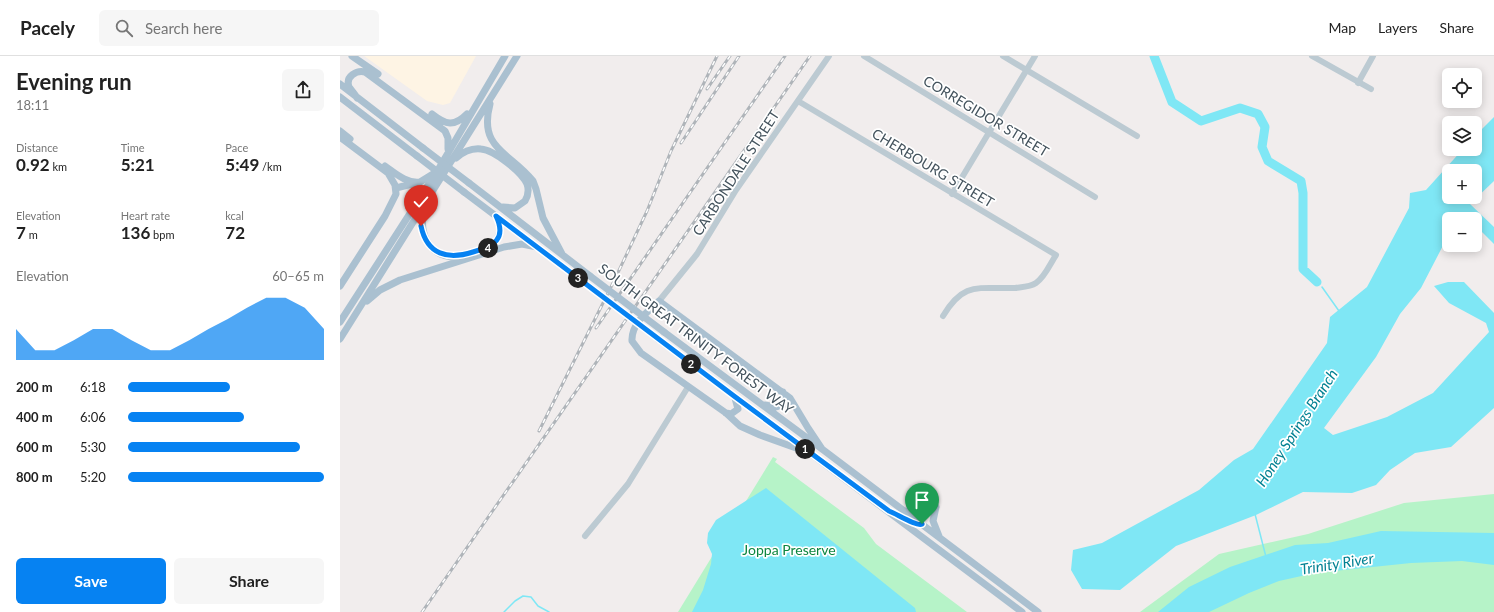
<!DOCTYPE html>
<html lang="en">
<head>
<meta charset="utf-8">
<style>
	:root { --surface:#fff; --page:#f6f6f6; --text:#222; --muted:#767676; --line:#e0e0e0; --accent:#0682f2 }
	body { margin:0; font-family:Lato,sans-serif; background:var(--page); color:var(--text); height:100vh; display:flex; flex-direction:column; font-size:15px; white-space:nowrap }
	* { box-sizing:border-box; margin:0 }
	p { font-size:13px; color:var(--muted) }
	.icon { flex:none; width:22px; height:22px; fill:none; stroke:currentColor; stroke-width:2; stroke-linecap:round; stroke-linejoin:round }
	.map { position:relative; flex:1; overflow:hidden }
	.side { display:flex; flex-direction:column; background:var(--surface); width:340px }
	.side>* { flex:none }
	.fabs { position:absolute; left:1102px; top:12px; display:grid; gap:8px }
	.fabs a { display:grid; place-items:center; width:40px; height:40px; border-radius:6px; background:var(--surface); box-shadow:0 2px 10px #0003; font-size:20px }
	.pin { position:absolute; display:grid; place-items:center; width:34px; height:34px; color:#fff; margin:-41px -17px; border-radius:50% 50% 50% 0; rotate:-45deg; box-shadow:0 0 4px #0007 }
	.pin .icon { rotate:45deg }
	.km { position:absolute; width:20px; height:20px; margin:-10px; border-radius:50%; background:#222; color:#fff; font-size:11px; line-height:20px; text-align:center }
	.round { display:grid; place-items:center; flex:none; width:42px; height:42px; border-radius:6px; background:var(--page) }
	.head { display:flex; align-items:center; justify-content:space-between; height:68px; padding:0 16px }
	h1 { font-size:22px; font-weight:700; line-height:30px }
	.figures { display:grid; grid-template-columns:repeat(3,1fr); gap:6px; height:68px; padding:4px 16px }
	.figures div { display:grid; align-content:center }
	.figures b { font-size:17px; font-weight:700 }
	.figures small { font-size:11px; font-weight:400 }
	.figures p { font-size:11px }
	.chart { height:112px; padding:8px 16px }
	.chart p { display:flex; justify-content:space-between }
	.chart svg { width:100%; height:72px; margin-top:4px; fill:var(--accent); opacity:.7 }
	.action { display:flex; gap:8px; margin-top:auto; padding:8px 16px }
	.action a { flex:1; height:46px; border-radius:6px; background:var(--accent); color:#fff; font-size:16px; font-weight:700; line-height:46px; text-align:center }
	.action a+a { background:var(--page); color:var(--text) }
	ul { padding:0 16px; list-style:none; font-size:13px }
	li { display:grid; grid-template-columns:64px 48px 1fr; align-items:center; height:30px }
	li i { height:10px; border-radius:5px; background:var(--accent) }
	header { display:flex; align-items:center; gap:24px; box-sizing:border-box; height:56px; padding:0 20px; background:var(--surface); border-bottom:1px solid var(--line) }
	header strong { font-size:19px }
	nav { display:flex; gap:22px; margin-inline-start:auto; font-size:14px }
	.search { width:280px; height:36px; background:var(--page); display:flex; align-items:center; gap:10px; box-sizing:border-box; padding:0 14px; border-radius:6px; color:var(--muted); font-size:15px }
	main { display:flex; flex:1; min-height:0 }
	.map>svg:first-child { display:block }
</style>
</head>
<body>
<header>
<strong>Pacely</strong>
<div class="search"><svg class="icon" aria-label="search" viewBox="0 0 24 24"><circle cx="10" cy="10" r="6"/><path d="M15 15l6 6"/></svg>Search here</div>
<nav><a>Map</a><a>Layers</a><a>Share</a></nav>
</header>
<main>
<section class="side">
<div class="head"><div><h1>Evening run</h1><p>18:11</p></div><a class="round"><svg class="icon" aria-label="share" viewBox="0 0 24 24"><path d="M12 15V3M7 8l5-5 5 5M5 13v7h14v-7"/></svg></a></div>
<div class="figures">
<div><p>Distance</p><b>0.92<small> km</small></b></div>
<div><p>Time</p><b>5:21</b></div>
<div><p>Pace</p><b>5:49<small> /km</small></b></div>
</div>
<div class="figures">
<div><p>Elevation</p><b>7<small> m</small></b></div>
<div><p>Heart rate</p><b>136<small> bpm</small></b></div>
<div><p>kcal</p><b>72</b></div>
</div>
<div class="chart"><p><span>Elevation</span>60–65 m</p>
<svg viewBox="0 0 160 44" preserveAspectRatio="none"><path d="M0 44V25L10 38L20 38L30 32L40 25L50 25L60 32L70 38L80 38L90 32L100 25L110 19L120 12L130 6L140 6L150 12L160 25V44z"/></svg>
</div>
<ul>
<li><b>200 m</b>6:18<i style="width:52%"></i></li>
<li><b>400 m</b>6:06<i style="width:59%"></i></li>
<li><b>600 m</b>5:30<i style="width:88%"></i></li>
<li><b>800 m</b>5:20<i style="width:100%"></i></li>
</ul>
<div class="action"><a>Save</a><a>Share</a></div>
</section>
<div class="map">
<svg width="1154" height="556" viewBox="0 0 1154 556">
	<rect width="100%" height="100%" fill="#f1eded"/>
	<path fill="#fef4e4" d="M 24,0 L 136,0 L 110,47 L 103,49 L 87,45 Z"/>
	<path fill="#b6f3c8" d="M 433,401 L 437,403 L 435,406 L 524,472 L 536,488 L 627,556 L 338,556 Z
		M 1154,438 L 1154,556 L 800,556 L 879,498 L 968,478 L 1064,447 Z"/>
	<path fill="#7fe7f5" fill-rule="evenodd" d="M 1154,61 L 1154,125 L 1130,148 L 1154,171 L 1154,188 L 1135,169 L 1135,163 L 1109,163 L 1109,178 L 1081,232 L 1060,258 L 1036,301 L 984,372 L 993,379 L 1047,361 L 1093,337 L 1149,276 L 1146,267 L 1109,247 L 1094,230 L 1108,226 L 1124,226 L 1154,257 L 1154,352 L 1111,391 L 1075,397 L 1050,414 L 1036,429 L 1012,437 L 963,436 L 916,459 L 836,490 L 780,534 L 742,533 L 731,514 L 733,494 L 762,487 L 859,434 L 894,404 L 913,393 L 987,287 L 990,261 L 1027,231 L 1069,152 L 1070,137 L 1086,134 L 1123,93 L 1135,93 L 1135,80 ZM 1109,115 L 1135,115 L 1135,141 L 1109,141 Z
		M 426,432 L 575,552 L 576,556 L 352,556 L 363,534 L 371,508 L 372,498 L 367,487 L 368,477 L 376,464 Z
		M 1041,475 L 1154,477 L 1154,509 L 1122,505 L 1071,507 L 975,517 L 939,525 L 909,537 L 869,556 L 818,556 L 849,531 L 890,511 L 955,489 L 988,487 Z"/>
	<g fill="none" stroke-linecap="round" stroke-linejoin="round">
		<path stroke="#7fe7f5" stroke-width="1.5" d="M 982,231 L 999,255
			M 915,458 L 926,501
			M 164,556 L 175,545 L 183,540 L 191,541 L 198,550 L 209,556"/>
		<path stroke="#7fe7f5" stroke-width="9" d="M 814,0 L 832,46 L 861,65 L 900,52 L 918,58 L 925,71 L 922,91 L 928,105 L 961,125 L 963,137 L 963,213 L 977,226"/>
		<path stroke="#bccad2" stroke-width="6" d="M 524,0 L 755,141
			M 663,0 L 797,80
			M 972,0 L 1031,33
			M 1018,27 L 1033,0
			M 458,45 L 716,199 C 710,208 705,221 696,227 C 690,231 682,231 675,232 C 638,233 624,225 603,260
			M 612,138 L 695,0
			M 319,245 L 357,198 L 396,134 L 489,0
			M 245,480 L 288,428 L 348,331"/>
		<path stroke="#aac0d0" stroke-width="7" d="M 12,0 L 38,18
			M 0,28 L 83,92
			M 0,41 L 77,100
			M 17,42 C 15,38 11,34 9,31 C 5,20 17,14 25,16 L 105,75 L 108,82 L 108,93
			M 150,48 C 138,93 170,96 193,125 L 196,133 L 203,162 L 222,198
			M 92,58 C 106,69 114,71 127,58
			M 0,75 L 10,83
			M 0,81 L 48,117 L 55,129 L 56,138 L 45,160 L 0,230
			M 116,102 C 123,96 132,92 141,93 C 154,94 182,116 187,128 C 189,134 188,140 185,145 L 175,152 L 163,151
			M 45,110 C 55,117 67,128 80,126
			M 129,127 L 250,220
			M 56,132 L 80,126 L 93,118
			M 124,136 L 245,227
			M 84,155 C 77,182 95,208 125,199
			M 145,193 C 160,187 163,174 156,160
			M 27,245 L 40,234 L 60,224 L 164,191 L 182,188 L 197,191
			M 0,266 L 98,114 L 165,0
			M 324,276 L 482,393 L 698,556
			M 0,283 L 177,0
			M 318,283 L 682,556
			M 425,349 L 435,351 L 443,349 L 445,341 L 443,336
			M 386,357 L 391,358 L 398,353 L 395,342
			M 470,397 L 420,379 L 400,370 L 386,357 L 301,297 L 292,285 C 291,268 307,256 319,245 L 450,342 L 468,372 L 482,393
			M 596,451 L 593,465 L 599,480
			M 566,455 L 584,457 L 596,451"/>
		<g stroke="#afb4b9" stroke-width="3">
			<path id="rail" d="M 367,33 L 390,0
				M 341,87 L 399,0
				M 256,272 L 445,0
				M 199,375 L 274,225 L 307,155 L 331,95 L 377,0
				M 82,556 L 470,0"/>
		</g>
		<use href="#rail" stroke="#fff" stroke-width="1.5" stroke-dasharray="4.5" stroke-linecap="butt"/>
		<path stroke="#aac0d0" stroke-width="7" d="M 83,92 L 129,127
			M 77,100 L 124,136
			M 250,220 L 324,276
			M 245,227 L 318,283"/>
	</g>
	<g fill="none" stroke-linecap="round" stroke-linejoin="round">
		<g stroke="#fff" stroke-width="8">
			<path id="route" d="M 81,170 C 87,199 108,204 133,196 C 154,190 167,183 156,160 L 394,340 L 549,455 C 557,458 577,471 582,468"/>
		</g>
		<use href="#route" stroke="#0682f2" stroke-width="5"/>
	</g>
	<g text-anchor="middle" stroke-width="3.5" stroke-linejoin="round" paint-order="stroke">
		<g font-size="14" fill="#44535d" stroke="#fff">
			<text transform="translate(646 60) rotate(31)" y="5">CORREGIDOR STREET</text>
			<text transform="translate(593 112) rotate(31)" y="5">CHERBOURG STREET</text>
			<text transform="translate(396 117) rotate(-57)" y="5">CARBONDALE STREET</text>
			<text transform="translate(356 283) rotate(37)" y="5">SOUTH GREAT TRINITY FOREST WAY</text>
		</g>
		<g font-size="14" fill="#0d863f" stroke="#fff">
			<text x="449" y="499">Joppa Preserve</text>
		</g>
		<g font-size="15" font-style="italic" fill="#038293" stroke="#fff">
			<text transform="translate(957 372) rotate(-57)" y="5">Honey Springs Branch</text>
			<text transform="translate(997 508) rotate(-9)" y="5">Trinity River</text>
		</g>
	</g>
</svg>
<div class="fabs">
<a><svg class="icon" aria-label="locate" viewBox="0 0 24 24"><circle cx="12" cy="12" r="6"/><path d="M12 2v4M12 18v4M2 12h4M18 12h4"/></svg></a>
<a><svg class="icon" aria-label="layers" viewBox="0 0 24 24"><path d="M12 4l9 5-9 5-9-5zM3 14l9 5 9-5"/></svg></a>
<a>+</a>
<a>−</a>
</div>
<div class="pin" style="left:582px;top:468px;background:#1e9e55"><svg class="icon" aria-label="arrive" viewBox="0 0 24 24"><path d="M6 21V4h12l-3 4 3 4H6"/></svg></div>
<div class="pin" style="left:81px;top:170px;background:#d93025"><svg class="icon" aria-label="check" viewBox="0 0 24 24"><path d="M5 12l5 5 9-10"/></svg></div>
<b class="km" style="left:465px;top:393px">1</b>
<b class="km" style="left:351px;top:308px">2</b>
<b class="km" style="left:238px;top:222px">3</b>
<b class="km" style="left:148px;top:192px">4</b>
</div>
</main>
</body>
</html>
